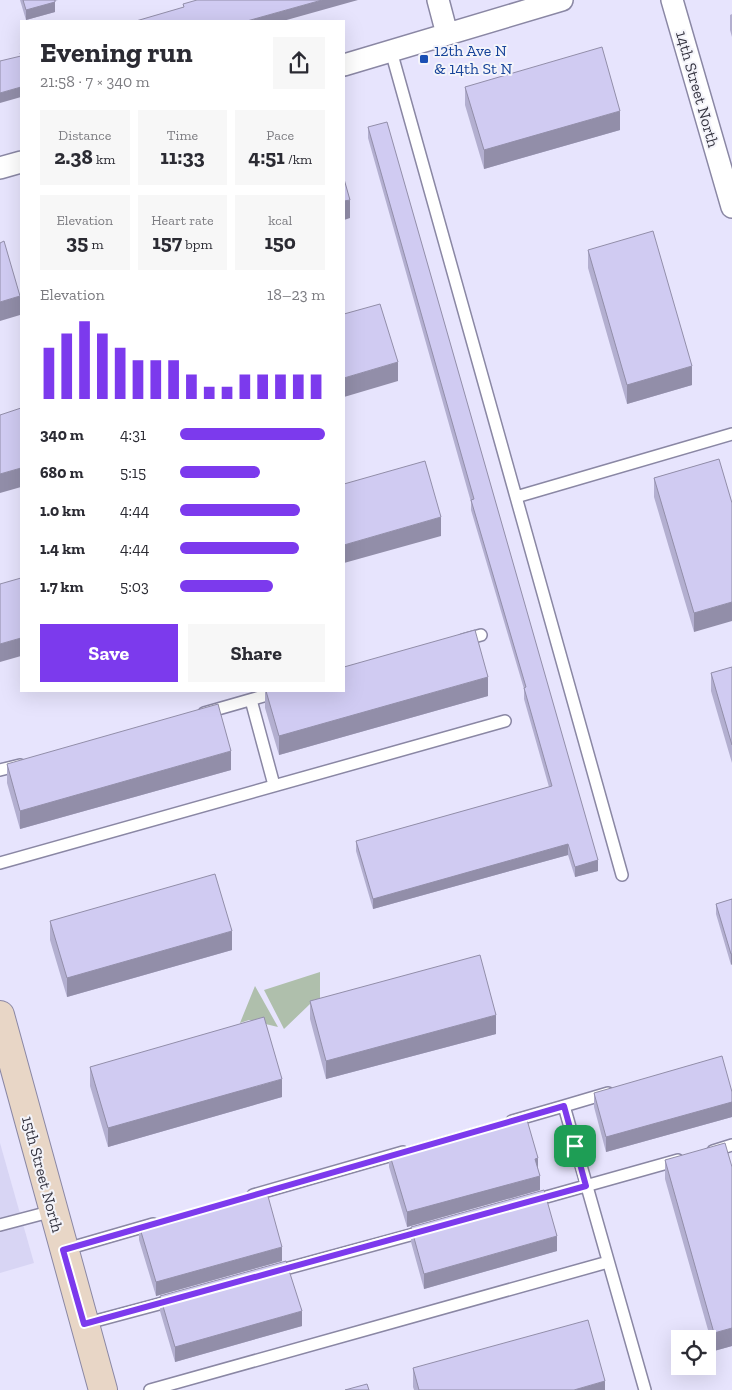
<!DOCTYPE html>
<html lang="en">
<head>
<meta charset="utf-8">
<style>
	:root { --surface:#fff; --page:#f7f7f7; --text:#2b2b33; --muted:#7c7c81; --accent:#7c3aed }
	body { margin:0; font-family:"Zilla Slab",serif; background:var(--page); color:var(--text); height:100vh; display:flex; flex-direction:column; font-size:19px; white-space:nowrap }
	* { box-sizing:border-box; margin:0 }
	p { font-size:16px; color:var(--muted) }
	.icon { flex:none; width:28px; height:28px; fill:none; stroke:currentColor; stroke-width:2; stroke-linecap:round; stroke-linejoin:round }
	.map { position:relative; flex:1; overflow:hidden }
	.panel { position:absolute; left:20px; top:20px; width:325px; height:672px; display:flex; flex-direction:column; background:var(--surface); border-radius:0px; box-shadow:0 5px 20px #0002 }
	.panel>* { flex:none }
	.tools { position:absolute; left:671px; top:1330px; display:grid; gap:10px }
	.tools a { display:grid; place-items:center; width:45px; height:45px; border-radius:0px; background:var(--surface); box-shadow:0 5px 20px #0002; font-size:25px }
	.pin { position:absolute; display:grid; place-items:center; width:42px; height:42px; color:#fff; margin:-21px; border-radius:10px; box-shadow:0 2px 8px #0006 }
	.round { display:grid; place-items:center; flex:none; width:52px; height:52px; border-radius:0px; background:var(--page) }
	.headline { display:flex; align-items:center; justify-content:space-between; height:85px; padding:0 20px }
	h1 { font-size:28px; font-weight:700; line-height:38px }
	.stats { display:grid; grid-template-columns:repeat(3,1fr); gap:8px; height:85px; padding:5px 20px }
	.stats div { display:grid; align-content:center; border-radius:0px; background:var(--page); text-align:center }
	.stats b { font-size:21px; font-weight:700 }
	.stats small { font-size:14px; font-weight:400 }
	.stats p { font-size:14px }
	.chart { height:140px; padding:10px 20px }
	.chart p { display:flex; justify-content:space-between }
	.chart svg { width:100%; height:90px; margin-top:5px; stroke:var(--accent); stroke-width:6 }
	.cta { display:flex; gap:10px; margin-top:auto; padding:10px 20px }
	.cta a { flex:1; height:58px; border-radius:0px; background:var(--accent); color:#fff; font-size:20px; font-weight:700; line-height:58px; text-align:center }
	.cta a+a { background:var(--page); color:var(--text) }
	ul { padding:0 20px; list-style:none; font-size:16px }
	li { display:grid; grid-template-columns:80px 60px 1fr; align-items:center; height:38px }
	li i { height:12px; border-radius:6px; background:var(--accent) }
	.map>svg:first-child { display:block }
</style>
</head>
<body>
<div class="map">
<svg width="732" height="1390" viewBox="0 0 732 1390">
	<rect width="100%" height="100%" fill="#e7e4fd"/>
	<path fill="#d8d5f4" d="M 0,1143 L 34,1263 L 0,1273 Z"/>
	<path fill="#afbfac" d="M 320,972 L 320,1002 L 310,1004 L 284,1029 L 264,990 Z
		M 255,986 L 278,1027 L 249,1020 L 240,1023 Z"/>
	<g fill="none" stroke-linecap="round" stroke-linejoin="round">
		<g stroke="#8a87a4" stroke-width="14">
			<path id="lane" d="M 391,51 L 622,875
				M 516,497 L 732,434
				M 463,640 L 481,635
				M 251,700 L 274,785
				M 204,713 L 281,691
				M 0,770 L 20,765
				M 0,863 L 505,721
				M 564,1106 L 608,1093
				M 512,1121 L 564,1106 L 645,1390
				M 713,1151 L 732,1145
				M 253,1195 L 403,1152
				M 532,1201 L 678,1160
				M 0,1225 L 53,1211
				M 63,1250 L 153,1224
				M 274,1272 L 425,1231
				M 84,1324 L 174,1300
				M 150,1390 L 608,1262"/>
		</g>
		<g stroke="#8a87a4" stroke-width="24">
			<path id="street" d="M 438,0 L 447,34
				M 672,0 L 732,207
				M 344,65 L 562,0
				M 0,168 L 21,162"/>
		</g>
		<g stroke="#8a87a4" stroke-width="30">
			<path id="secondary" d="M 0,1015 L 103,1390"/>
		</g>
		<use href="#lane" stroke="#fff" stroke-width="11"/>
		<use href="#street" stroke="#fff" stroke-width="21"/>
		<use href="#secondary" stroke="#e8d6c6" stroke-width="28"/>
	</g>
	<path fill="#b3afd0" d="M 20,0 L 58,0 L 55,1 L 55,12 L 26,20 Z
		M 732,14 L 732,37 L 730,30 L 730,15 Z
		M 465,87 L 620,130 L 484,169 L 465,105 Z
		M 368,127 L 598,871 L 575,877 L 568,855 L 373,909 L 356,851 L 356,841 L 549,787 L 524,699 L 524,689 L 471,510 L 471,502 L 368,138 Z
		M 588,250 L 692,385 L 627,404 L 588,268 Z
		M 719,459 L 694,632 L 654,497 L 654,478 Z
		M 732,667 L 732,763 L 711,691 L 711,673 Z
		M 265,691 L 344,691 L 488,696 L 279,755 L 265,708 Z
		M 7,764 L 231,770 L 20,829 L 7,783 Z
		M 732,899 L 732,964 L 731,965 L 716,914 L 716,904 Z
		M 50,921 L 232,950 L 67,997 L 50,940 Z
		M 310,1001 L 496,1034 L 326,1079 L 310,1019 Z
		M 90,1067 L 282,1097 L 108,1147 L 90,1086 Z
		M 732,1092 L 732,1117 L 606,1152 L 594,1107 L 594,1093 Z
		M 389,1152 L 538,1169 L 540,1190 L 407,1227 L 389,1167 Z
		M 665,1160 L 732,1167 L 732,1346 L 714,1351 L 665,1179 Z
		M 139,1225 L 282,1261 L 156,1296 L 139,1240 Z
		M 411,1227 L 557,1251 L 424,1289 L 411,1242 Z
		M 160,1296 L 302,1326 L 175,1362 L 160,1311 Z
		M 413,1368 L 605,1390 L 414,1390 L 413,1387 Z"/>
	<path fill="#928ea9" d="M 322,0 L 358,0 L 283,21 L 247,21 Z
		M 55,2 L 55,12 L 26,20 L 26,10 Z
		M 21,87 L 21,97 L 0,103 L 0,93 Z
		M 620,111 L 620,130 L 484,169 L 484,150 Z
		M 350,200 L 350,218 L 344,220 L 344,201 Z
		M 20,296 L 20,315 L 0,321 L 0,302 Z
		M 398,362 L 398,381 L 344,397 L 344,378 Z
		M 692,366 L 692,385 L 627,404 L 627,385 Z
		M 21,468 L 21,487 L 0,493 L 0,474 Z
		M 441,517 L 441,536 L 344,563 L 344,545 Z
		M 732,602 L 732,621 L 694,632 L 694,613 Z
		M 21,638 L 21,656 L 0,662 L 0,644 Z
		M 488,677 L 488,696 L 279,755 L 279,736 Z
		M 231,751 L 231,770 L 20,829 L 20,811 Z
		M 568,844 L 568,855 L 373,909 L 373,899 Z
		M 598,860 L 598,871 L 575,877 L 575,867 Z
		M 232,931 L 232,950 L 67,997 L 67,978 Z
		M 731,954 L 732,954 L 732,964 L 731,965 Z
		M 496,1015 L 496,1034 L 326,1079 L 326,1061 Z
		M 282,1079 L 282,1097 L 108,1147 L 108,1128 Z
		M 732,1102 L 732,1117 L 606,1152 L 606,1137 Z
		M 538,1158 L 538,1173 L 535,1159 Z
		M 540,1176 L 540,1190 L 407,1227 L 407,1212 Z
		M 557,1236 L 557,1251 L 424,1289 L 424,1274 Z
		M 282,1247 L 282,1261 L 156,1296 L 156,1282 Z
		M 302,1311 L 302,1326 L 175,1362 L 175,1347 Z
		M 732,1328 L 732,1346 L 714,1351 L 714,1333 Z
		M 605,1381 L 605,1390 L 574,1390 Z"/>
	<path fill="#d0cbf2" stroke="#928ea9" d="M 23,0 L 55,0 L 55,2 L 26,10 Z
		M 197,0 L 322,0 L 247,21 L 136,21 L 184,7 L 183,4 Z
		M 602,47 L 620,111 L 484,150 L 465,87 Z
		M 21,52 L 21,87 L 0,93 L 0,61 L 21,56 L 20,53 Z
		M 387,122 L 598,860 L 575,867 L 568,844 L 373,899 L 356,841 L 552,786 L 524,688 L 526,687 L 471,500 L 474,499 L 368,127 Z
		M 344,179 L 350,200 L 344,201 Z
		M 653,231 L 692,366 L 627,385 L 588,250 Z
		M 4,241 L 20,296 L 0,302 L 0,243 Z
		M 380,304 L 398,362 L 344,378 L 344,314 Z
		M 21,408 L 21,468 L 0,474 L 0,415 Z
		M 719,459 L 732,503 L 732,602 L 694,613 L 654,478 Z
		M 425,461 L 441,517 L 344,545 L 344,484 Z
		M 21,578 L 21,638 L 0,644 L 0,584 Z
		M 475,630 L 488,677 L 279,736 L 266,691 L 344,691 L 344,667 Z
		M 732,667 L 732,745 L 711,673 Z
		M 218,704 L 231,751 L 20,811 L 7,764 Z
		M 215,874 L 232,931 L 67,978 L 50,921 Z
		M 732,899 L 732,954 L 731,954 L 716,904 Z
		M 480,955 L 496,1015 L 326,1061 L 310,1001 Z
		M 264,1017 L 282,1079 L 108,1128 L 90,1067 Z
		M 722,1056 L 732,1092 L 732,1102 L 606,1137 L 594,1093 Z
		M 525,1113 L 538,1158 L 535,1159 L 540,1176 L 407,1212 L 389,1152 Z
		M 725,1143 L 732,1167 L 732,1328 L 714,1333 L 665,1160 Z
		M 266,1189 L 282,1247 L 156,1282 L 139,1225 Z
		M 544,1190 L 557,1236 L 424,1274 L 411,1227 Z
		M 286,1261 L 302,1311 L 175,1347 L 160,1296 Z
		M 588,1320 L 605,1381 L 574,1390 L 419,1390 L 413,1368 Z
		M 367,1384 L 369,1390 L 345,1390 Z"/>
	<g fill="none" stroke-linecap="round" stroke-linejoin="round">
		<g stroke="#fff" stroke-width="10">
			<path id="route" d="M 564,1106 L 586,1186 L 84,1324 L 63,1250 Z"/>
		</g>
		<use href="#route" stroke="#7c3aed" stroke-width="6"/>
	</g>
	<rect fill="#1a4fb4" stroke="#f4f4fa" stroke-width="2" x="419" y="54" width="10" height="10" rx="2.5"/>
	<g text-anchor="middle" stroke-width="4" stroke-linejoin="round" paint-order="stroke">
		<g font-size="16" fill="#164399" stroke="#f4f4fa" text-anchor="start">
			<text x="434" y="56">12th Ave N<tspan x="434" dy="18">&amp; 14th St N</tspan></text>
		</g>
		<g font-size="16" fill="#353440" stroke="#f4f4fa">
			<text transform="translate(698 89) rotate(74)" y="6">14th Street North</text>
			<text transform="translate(43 1174) rotate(75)" y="6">15th Street North</text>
		</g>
	</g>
</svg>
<div class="tools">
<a><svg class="icon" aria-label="locate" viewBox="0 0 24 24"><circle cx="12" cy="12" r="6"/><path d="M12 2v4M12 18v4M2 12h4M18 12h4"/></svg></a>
</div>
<div class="pin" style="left:575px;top:1146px;background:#1e9e55"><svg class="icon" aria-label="arrive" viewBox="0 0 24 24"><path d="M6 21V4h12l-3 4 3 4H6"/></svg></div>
<section class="panel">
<div class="headline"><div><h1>Evening run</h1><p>21:58 · 7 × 340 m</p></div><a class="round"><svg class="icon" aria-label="share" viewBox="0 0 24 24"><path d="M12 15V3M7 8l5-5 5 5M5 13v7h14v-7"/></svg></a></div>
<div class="stats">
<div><p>Distance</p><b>2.38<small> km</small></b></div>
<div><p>Time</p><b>11:33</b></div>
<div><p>Pace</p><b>4:51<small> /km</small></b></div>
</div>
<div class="stats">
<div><p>Elevation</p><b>35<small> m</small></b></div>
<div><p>Heart rate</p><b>157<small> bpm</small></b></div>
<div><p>kcal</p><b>150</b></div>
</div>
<div class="chart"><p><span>Elevation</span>18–23 m</p>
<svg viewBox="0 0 160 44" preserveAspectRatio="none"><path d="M5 44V19M15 44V12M25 44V6M35 44V12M45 44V19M55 44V25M65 44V25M75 44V25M85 44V32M95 44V38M105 44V38M115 44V32M125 44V32M135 44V32M145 44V32M155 44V32"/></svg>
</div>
<ul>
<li><b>340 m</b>4:31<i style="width:100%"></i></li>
<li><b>680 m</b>5:15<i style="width:55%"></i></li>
<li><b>1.0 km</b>4:44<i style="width:83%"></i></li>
<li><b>1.4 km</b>4:44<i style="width:82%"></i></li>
<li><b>1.7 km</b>5:03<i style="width:64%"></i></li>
</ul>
<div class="cta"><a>Save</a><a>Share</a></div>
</section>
</div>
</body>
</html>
